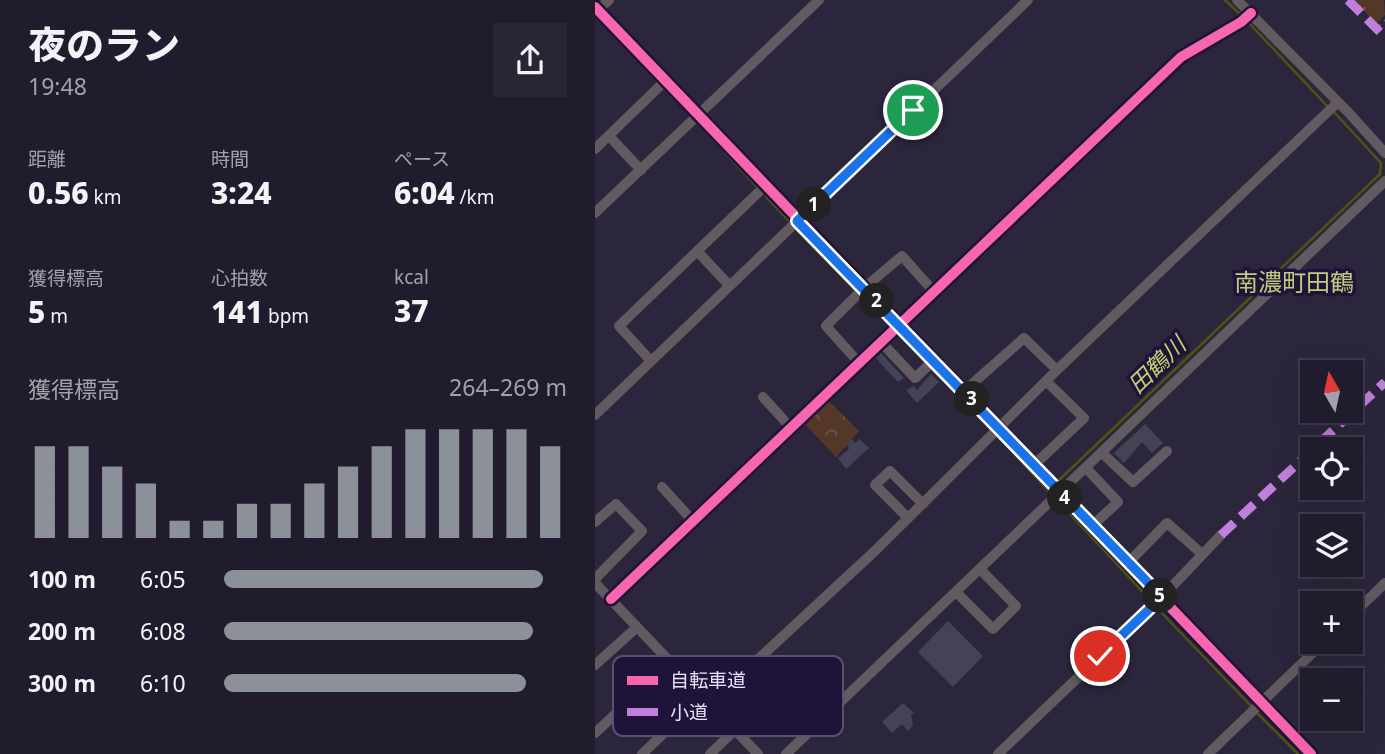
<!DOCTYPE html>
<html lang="ja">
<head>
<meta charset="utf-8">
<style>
	:root { --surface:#211c2d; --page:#292535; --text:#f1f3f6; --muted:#a2a1aa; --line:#3e3a49; --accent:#8c9099 }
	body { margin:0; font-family:"Noto Sans","Noto Sans JP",sans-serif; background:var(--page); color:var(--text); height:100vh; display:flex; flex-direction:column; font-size:26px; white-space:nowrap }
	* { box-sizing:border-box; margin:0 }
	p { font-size:23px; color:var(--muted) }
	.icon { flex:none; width:38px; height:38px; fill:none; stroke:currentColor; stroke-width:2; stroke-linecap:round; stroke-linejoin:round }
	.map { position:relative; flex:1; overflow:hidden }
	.panel { display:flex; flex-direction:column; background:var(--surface); width:595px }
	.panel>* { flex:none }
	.needle { width:46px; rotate:351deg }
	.buttons { position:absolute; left:705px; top:360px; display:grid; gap:14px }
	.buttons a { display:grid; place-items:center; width:63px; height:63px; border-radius:0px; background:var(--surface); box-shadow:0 7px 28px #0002,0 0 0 2px var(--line); font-size:35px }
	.pin { position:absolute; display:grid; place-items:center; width:60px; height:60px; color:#fff; margin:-30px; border:4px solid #fff; border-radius:50%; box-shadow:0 2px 7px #0007 }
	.km { position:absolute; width:35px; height:35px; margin:-18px; border-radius:50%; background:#222; color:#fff; font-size:19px; line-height:35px; text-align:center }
	.round { display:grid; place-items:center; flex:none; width:74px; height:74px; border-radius:0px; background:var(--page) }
	.summary { display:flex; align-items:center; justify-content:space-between; height:119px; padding:0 28px }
	h1 { font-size:38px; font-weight:800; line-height:52px }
	.stats { display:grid; grid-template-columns:repeat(3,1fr); gap:10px; height:119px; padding:7px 28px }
	.stats div { display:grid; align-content:center }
	.stats b { font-size:30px; font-weight:800 }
	.stats small { font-size:19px; font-weight:400 }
	.stats p { font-size:19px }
	.chart { height:196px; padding:14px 28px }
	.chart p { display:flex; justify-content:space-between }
	.chart svg { width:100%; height:126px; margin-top:7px; stroke:var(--accent); stroke-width:6 }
	ul { padding:0 28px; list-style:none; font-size:23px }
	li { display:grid; grid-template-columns:112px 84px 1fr; align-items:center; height:52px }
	li i { height:18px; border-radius:9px; background:var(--accent) }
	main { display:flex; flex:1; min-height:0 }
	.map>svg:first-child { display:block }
</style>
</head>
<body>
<main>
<section class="panel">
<div class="summary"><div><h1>夜のラン</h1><p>19:48</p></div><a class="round"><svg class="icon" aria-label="share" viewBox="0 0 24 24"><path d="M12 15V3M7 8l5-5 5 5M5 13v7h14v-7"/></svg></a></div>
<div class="stats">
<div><p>距離</p><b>0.56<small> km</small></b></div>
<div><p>時間</p><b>3:24</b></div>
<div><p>ペース</p><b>6:04<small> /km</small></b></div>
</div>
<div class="stats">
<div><p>獲得標高</p><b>5<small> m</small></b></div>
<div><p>心拍数</p><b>141<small> bpm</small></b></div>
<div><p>kcal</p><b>37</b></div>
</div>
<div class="chart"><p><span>獲得標高</span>264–269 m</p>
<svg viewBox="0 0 160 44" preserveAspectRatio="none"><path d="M5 44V12M15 44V12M25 44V19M35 44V25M45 44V38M55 44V38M65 44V32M75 44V32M85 44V25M95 44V19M105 44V12M115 44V6M125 44V6M135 44V6M145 44V6M155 44V12"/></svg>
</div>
<ul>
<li><b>100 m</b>6:05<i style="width:93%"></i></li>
<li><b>200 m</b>6:08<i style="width:90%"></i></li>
<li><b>300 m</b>6:10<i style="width:88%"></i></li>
</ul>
</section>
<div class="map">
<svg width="790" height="754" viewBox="0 0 790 754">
	<defs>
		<pattern id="grass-tufts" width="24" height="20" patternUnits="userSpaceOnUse" patternTransform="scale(1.75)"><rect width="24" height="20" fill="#543726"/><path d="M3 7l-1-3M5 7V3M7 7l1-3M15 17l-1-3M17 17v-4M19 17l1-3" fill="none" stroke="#6c5446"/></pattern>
		<pattern id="park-crowns" width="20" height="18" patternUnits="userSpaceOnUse" patternTransform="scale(1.75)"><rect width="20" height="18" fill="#543726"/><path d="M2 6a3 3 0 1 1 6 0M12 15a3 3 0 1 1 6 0" fill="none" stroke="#6c5446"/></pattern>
	</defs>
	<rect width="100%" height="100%" fill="#2c263c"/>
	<path fill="url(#grass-tufts)" d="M 758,0 L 789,0 L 790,15 L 782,23 Z"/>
	<path fill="url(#park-crowns)" d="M 234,401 L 264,431 L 241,457 L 209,423 Z"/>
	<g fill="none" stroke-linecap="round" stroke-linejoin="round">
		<path stroke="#4e5311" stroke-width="2.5" d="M 630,0 L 647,16
			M 2,17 L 63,82
			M 652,21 L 734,108
			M 68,87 L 97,116
			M 103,123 L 161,186
			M 171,197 L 193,220
			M 201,229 L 262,292
			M 268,297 L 296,326
			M 304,334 L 331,362
			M 339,371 L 360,390
			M 386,417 L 397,430
			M 402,435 L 458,496
			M 460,484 L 785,174 L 786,163 L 739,112
			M 462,500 L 558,603
			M 562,608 L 657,707
			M 661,712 L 703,754"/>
	</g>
	<path fill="#444355" d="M 286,353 L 309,378 L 303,382 L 287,365 L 281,358 Z
		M 336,374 L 344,382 L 322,403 L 311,390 L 319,386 L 322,390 Z
		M 550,424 L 568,443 L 557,453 L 547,442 L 529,463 L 519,453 Z
		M 256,439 L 261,443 L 264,439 L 274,448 L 251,469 L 243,458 L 254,449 L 252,445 Z
		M 353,621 L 388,656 L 358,687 L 323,652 Z
		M 308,703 L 319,713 L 316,715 L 318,726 L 313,731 L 307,724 L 297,733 L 287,722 Z"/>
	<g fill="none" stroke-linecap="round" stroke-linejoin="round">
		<path stroke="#625d66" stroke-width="2" stroke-dasharray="5 5" stroke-linecap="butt" d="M 782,28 L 790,20"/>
		<path stroke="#625a60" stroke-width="10" d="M 642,0 L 753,112 L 790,153
			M 0,7 L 716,754
			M 3,10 L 14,0
			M 14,136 L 46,170
			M 0,149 L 70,81
			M 0,213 L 224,0
			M 102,251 L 134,285
			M 287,343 L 320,378 L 339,360
			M 55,360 L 24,326 L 170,186
			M 265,364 L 231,326 L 269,288 L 307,256 L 340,293
			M 369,391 L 429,338 L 462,370
			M 168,397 L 197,429
			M 0,415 L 433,0
			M 507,453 L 538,482 L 572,451
			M 438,466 L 489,418 L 451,381
			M 491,468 L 523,502 L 497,526
			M 67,487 L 97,520
			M 313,518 L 280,485 L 295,471 L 328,504
			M 0,522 L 21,504 L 47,531 L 0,579
			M 533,563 L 572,523 L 606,553
			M 0,583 L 163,754
			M 361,592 L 398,629 L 421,606 L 385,569
			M 16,599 L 586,57 L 646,22 L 656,13
			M 756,616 L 790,583
			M 0,665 L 41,628
			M 116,703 L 282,549 L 462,370 L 743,102
			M 0,733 L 76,662
			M 47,754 L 108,696
			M 115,754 L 140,730
			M 191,754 L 790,181
			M 403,754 L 567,597 L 626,535
			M 613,754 L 729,642"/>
		<path stroke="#c07fdc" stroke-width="9" stroke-dasharray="18 9" stroke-linecap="butt" d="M 753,0 L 790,37
			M 626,535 L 790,382"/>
		<g stroke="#20133a" stroke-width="15">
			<path id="cycleway" d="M 0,7 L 716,754
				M 16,599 L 586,57 L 646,22 L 656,13"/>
		</g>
		<use href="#cycleway" stroke="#f766af" stroke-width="10"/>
	</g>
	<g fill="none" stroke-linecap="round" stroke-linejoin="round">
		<g stroke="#fff" stroke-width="14">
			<path id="route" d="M 318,110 L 202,221 L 567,597 L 505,656"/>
		</g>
		<use href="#route" stroke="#1a73e8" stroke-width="9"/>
	</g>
	<g text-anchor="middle" stroke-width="7" stroke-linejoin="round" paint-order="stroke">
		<g font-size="23" font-style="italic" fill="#c4d06f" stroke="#20133a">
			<text transform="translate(562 365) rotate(-44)" y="8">田鶴川</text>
		</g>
		<g font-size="24" fill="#c1cb7e" stroke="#20133a">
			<text x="699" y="291">南濃町田鶴</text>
		</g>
	</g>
	<rect x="18" y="656" width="230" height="80" rx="10" fill="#20133a" stroke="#5b5074" stroke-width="2"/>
	<rect x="32" y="676" width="31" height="9" fill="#f766af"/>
	<rect x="32" y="708" width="31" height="8" fill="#c07fdc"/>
	<g font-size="19" fill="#e5e0fa">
		<text x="75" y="687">自転車道</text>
		<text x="75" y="719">小道</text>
	</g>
</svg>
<div class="buttons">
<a><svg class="needle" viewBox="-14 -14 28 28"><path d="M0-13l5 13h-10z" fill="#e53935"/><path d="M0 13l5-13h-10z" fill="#a2a1aa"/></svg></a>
<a><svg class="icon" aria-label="locate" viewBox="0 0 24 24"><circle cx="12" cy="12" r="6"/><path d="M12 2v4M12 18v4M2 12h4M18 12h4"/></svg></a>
<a><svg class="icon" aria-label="layers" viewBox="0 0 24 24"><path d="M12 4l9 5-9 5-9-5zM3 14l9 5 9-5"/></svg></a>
<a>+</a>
<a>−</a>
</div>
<div class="pin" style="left:318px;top:110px;background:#1e9e55"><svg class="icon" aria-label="arrive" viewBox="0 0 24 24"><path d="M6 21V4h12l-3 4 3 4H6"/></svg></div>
<div class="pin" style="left:505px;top:656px;background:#d93025"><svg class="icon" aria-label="check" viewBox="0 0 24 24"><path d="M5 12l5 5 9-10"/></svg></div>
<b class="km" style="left:219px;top:205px">1</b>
<b class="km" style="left:282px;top:301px">2</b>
<b class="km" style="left:377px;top:399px">3</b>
<b class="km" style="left:470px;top:498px">4</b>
<b class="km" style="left:565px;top:596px">5</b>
</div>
</main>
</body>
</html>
